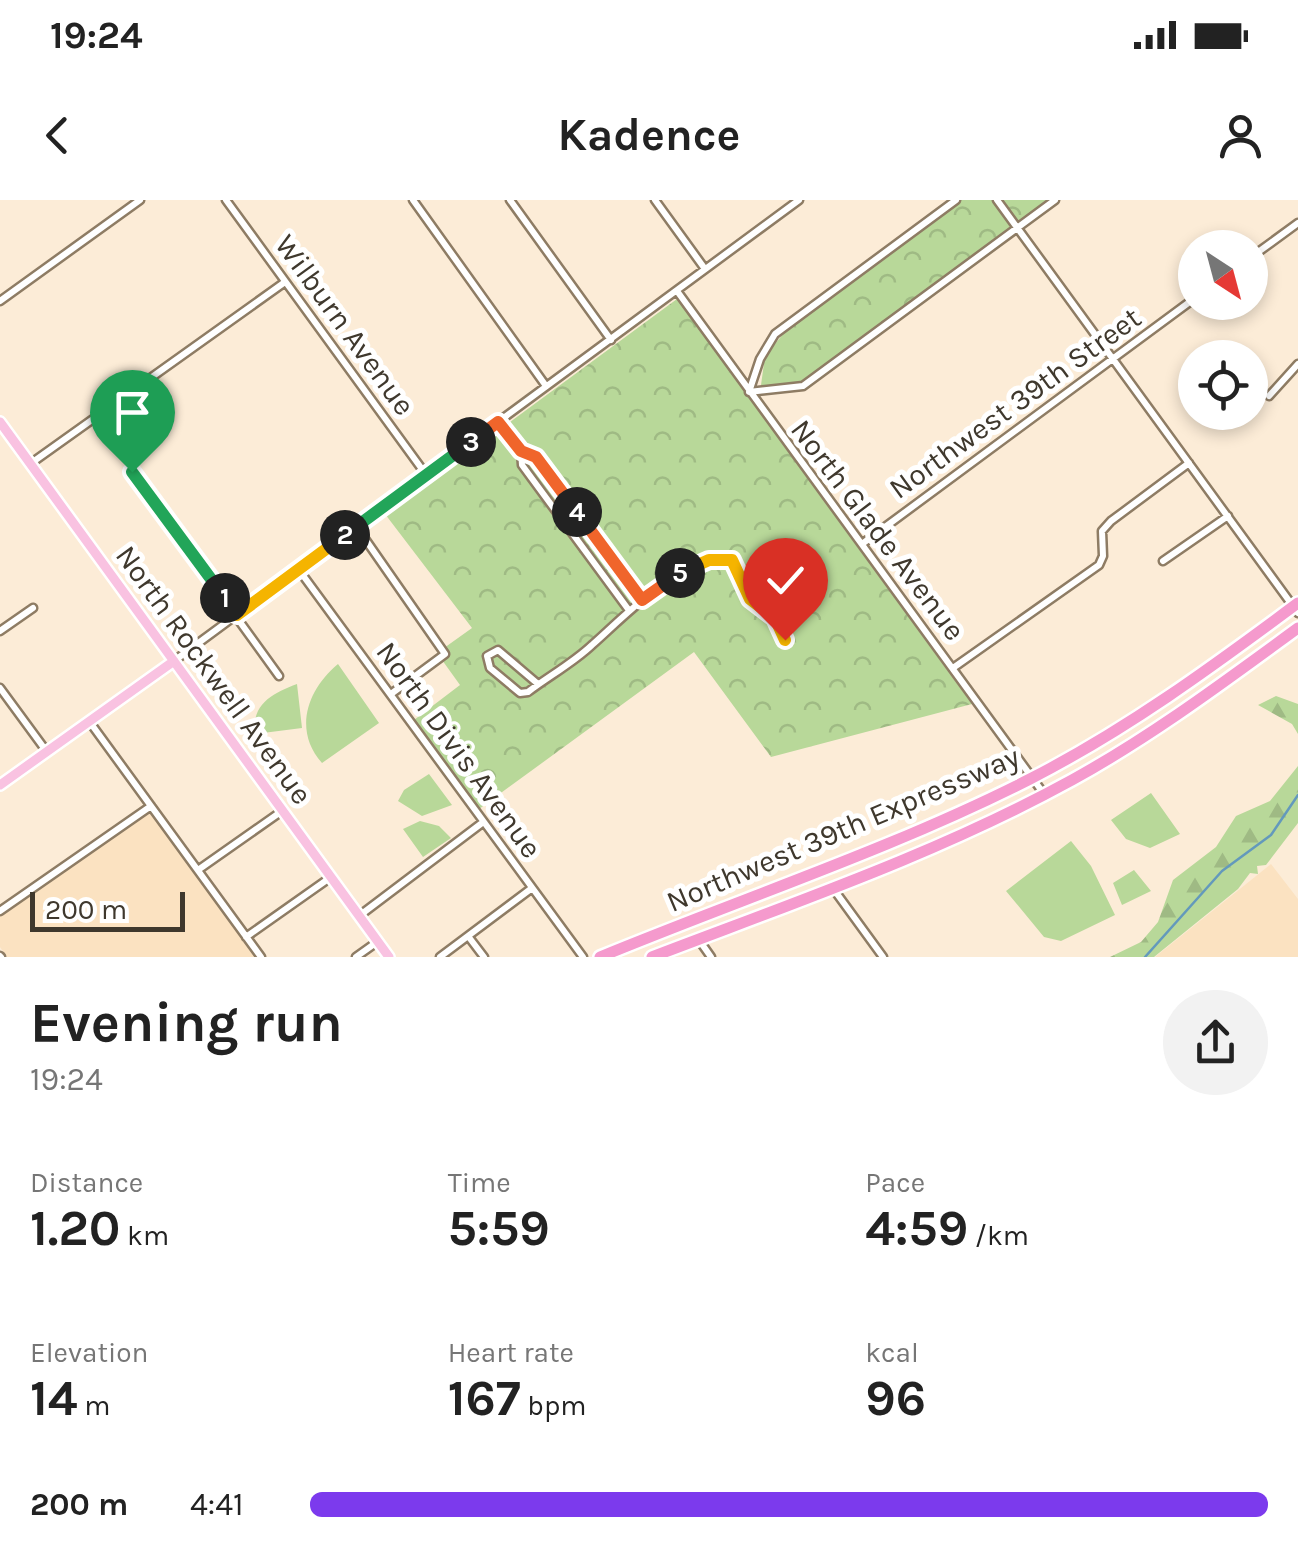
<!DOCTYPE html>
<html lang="en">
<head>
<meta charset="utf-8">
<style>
	:root { --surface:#fff; --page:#f2f2f2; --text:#222; --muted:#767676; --accent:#7c3aed }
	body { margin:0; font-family:Karla,sans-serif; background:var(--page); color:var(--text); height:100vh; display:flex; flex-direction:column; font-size:38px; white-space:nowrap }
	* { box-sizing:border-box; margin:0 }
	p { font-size:32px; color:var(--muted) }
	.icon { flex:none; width:55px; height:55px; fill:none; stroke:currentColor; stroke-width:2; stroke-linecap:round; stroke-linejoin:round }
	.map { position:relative; height:757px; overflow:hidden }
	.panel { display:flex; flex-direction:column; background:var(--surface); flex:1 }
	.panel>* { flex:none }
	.needle { width:65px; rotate:144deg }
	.controls { position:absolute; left:1178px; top:30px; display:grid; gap:20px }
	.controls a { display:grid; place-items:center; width:90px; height:90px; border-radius:50%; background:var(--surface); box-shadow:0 5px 15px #0003; font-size:50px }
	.scale { position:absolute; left:30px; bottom:25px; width:155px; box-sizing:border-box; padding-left:10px; border:5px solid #3f382d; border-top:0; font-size:28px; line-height:35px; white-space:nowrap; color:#3f382d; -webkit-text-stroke:8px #fff; paint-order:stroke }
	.pin { position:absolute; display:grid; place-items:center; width:85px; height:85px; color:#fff; margin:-102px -42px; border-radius:50% 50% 50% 0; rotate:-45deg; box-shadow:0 0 10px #0007 }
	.pin .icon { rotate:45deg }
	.km { position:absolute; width:50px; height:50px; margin:-25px; border-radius:50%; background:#222; color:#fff; font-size:28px; line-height:50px; text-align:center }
	.round { display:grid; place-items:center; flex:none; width:105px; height:105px; border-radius:52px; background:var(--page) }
	.head { display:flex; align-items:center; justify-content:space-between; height:170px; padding:0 30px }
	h1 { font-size:55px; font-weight:700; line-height:75px }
	.stats { display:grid; grid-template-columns:repeat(3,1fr); gap:15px; height:170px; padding:10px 30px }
	.stats div { display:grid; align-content:center }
	.stats b { font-size:50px; font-weight:700 }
	.stats small { font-size:28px; font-weight:400 }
	.stats p { font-size:28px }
	ul { padding:0 30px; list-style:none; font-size:32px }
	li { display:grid; grid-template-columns:160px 120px 1fr; align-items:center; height:75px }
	li i { height:25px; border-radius:12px; background:var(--accent) }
	.status { display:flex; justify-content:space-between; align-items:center; height:70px; padding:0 50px; background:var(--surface); direction:ltr }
	.status svg { height:28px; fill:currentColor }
	header { display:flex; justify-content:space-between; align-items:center; height:130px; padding:0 30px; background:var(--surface); font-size:45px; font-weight:700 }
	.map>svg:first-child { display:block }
</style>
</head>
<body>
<div class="status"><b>19:24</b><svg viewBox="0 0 49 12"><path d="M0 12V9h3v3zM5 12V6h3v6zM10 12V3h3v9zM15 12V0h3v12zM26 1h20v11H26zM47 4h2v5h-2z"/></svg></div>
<header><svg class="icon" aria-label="back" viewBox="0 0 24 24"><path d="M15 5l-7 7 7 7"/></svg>Kadence<svg class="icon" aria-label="person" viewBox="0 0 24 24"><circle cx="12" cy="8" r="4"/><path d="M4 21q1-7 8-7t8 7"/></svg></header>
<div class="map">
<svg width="1298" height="757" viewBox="0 0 1298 757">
	<defs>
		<pattern id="forest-firs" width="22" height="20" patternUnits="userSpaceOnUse" patternTransform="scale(2.5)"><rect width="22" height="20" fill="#b8d899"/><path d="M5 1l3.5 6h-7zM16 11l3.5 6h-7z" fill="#9fba84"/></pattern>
		<pattern id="park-crowns" width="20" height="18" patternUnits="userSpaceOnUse" patternTransform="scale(2.5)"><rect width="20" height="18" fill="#b8d899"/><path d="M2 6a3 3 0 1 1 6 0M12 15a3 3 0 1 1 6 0" fill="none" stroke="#9fba84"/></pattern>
	</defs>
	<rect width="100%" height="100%" fill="#fcecd7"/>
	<path fill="#fbe2c1" d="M 150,609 L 257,757 L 7,757 L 0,747 L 0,716 Z
		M 1271,664 L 1298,699 L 1298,757 L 1155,757 Z"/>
	<path fill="url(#forest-firs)" d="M 1276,496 L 1298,504 L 1298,534 L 1292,524 L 1258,505 Z
		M 1298,566 L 1298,623 L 1266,665 L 1257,666 L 1258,674 L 1250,673 L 1238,689 L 1154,757 L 1110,757 L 1141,742 L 1158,722 L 1173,680 L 1216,647 L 1236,616 L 1270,601 Z"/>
	<path fill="url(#park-crowns)" d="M 960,0 L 1050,0 L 810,179 L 791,187 L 761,185 L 765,156 L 788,128 Z
		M 677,99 L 972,504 L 771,557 L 694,452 L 479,609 L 414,520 L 460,485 L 437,453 L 472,428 L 385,314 Z"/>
	<path fill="#b8d899" d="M 338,464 L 379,523 L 322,563 C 293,530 307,490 338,464 Z
		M 297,484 L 302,528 L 255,534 C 251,504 273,493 297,484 Z
		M 429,574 L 452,605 L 422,616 L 398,601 L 404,590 Z
		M 1151,593 L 1180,634 L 1150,648 L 1126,639 L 1111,620 Z
		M 420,621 L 439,626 L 451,638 L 423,657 L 403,629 Z
		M 1071,641 L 1091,666 L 1115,715 L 1061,741 L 1044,737 L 1006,691 Z
		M 1134,670 L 1151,691 L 1122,705 L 1113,683 Z"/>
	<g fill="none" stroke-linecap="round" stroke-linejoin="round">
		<path stroke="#6399bc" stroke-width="2.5" d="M 1145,757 L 1222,671 L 1271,635 L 1298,595"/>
		<g stroke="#8e7c64" stroke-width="11">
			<path id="minor" d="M 226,0 L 427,276
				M 413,0 L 546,186
				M 510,0 L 611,140
				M 655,0 L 705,69
				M 956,0 L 775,134 L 760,159 L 749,192 L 803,186 L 1055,0
				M 997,0 L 1298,413
				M 1250,58 L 1298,23
				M 677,91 L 1044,594
				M 0,101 L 140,0
				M 1269,196 L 1298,164
				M 499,222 L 521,251 L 522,265 L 628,409
				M 521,251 L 536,257 L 642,399
				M 30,264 L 285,82
				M 132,273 L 279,476
				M 356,326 L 445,454 L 391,494
				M 862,344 L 1195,98
				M 1163,361 L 1228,316
				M 299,370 L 583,757
				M 0,431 L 33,408
				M 174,461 L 799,0
				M 953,468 L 1099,365 L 1103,356 L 1102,331 L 1111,321 L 1189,263
				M 538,484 L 498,450 L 487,456 L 490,468 L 520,493 L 528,492 C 549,476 573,463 592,445 C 620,421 696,340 736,363 L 750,399 L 775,419 L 785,440
				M 0,488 L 47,552
				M 89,521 L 261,757
				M 198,670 L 282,611
				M 832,687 L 883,757
				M 0,711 L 151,606
				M 359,716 L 482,623
				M 468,736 L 484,757
				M 246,737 L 331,677
				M 699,740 L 711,757
				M 0,756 L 1,757
				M 356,757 L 377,742
				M 440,757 L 532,688"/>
		</g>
		<g stroke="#fff" stroke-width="14">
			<path id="major" d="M 0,222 L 389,757
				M 0,585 L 174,461"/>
		</g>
		<g stroke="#fff" stroke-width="16">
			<path id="highway" d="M 600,757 C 743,698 892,649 1030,579 C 1126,530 1212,467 1298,403
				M 652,757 C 793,703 939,653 1072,580 C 1152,536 1224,482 1298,428"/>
		</g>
		<use href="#minor" stroke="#fff" stroke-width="6"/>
		<use href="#major" stroke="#f9c2e1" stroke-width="9"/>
		<use href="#highway" stroke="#f59acd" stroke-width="11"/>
	</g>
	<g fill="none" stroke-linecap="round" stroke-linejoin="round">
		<g stroke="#fff" stroke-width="20">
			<path id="split-1" d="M 132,272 L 225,398"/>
		</g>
		<g stroke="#fff" stroke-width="20">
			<path id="split-2" d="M 225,398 L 237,415 L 345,335"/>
		</g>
		<g stroke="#fff" stroke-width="20">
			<path id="split-3" d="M 345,335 L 471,242"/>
		</g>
		<g stroke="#fff" stroke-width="20">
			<path id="split-4" d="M 471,242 L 498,222 L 521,251 L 536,257 L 577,312"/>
		</g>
		<g stroke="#fff" stroke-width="20">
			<path id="split-5" d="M 577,312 L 642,400 L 680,373"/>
		</g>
		<g stroke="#fff" stroke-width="20">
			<path id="split-6" d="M 680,373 L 709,360 L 732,360 L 750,399 L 775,418 L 785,440"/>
		</g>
		<use href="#split-1" stroke="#22a559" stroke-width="12"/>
		<use href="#split-2" stroke="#f5b400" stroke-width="12"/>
		<use href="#split-3" stroke="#22a559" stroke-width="12"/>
		<use href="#split-4" stroke="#f0652b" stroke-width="12"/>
		<use href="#split-5" stroke="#f0652b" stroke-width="12"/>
		<use href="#split-6" stroke="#f5b400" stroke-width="12"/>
	</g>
	<g text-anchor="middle" stroke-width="10" stroke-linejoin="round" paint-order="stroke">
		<g font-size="30" fill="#3f382d" stroke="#fff">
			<text transform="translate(345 125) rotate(54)" y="10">Wilburn Avenue</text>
			<text transform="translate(1015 203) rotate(-36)" y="10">Northwest 39th Street</text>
			<text transform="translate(878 330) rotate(53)" y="10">North Glade Avenue</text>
			<text transform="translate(214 475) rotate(54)" y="10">North Rockwell Avenue</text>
			<text transform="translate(459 550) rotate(54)" y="10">North Divis Avenue</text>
			<text transform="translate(843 629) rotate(-23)" y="10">Northwest 39th Expressway</text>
		</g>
	</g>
</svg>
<div class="controls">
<a><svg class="needle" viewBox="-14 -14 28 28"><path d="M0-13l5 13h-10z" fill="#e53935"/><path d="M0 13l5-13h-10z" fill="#767676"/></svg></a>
<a><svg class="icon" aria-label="locate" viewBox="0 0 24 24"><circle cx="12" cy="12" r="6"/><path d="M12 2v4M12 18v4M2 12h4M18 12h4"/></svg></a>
</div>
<div class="scale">200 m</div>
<div class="pin" style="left:132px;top:272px;background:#1e9e55"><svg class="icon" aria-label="arrive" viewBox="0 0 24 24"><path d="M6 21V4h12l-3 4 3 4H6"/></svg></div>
<div class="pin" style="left:785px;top:440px;background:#d93025"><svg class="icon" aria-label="check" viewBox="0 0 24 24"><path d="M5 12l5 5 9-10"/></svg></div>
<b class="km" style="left:225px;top:398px">1</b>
<b class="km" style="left:345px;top:335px">2</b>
<b class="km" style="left:471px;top:242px">3</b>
<b class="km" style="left:577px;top:312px">4</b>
<b class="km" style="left:680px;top:373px">5</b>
</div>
<section class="panel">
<div class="head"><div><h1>Evening run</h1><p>19:24</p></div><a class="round"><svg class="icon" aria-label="share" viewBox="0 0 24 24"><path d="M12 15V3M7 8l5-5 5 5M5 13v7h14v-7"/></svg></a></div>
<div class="stats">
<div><p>Distance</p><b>1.20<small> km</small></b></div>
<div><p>Time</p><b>5:59</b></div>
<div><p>Pace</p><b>4:59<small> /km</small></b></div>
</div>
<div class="stats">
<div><p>Elevation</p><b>14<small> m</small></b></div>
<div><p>Heart rate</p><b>167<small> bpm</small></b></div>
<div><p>kcal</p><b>96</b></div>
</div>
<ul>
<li><b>200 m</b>4:41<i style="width:100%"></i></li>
</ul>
</section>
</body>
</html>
